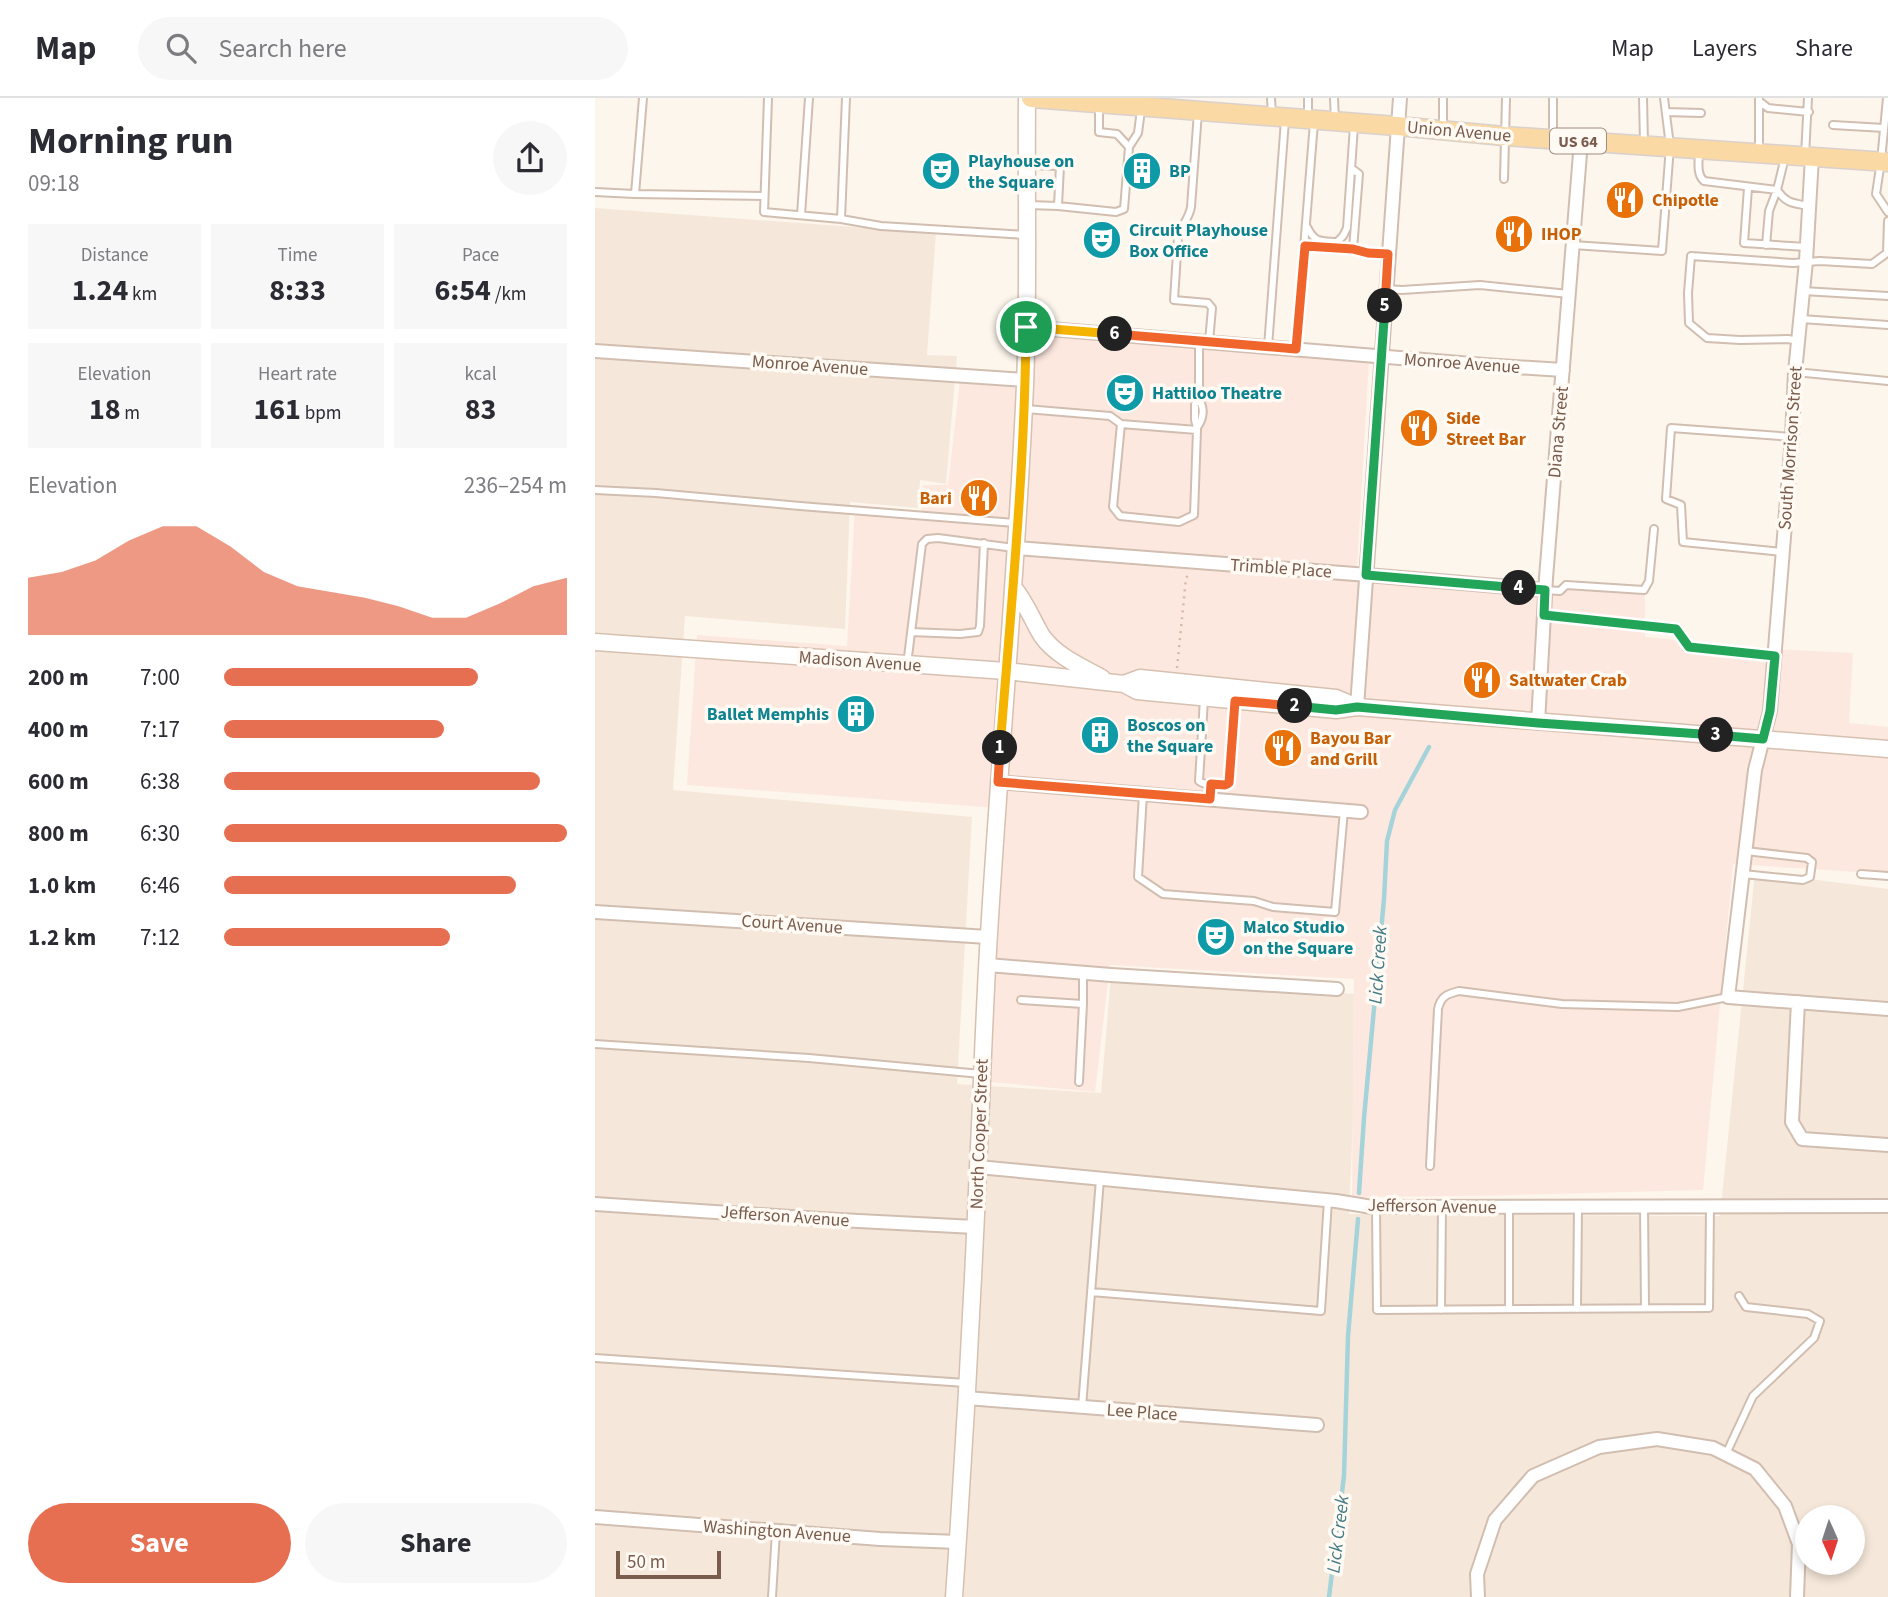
<!DOCTYPE html>
<html lang="en">
<head>
<meta charset="utf-8">
<style>
	:root { --surface:#fff; --page:#f7f7f7; --text:#2b2b33; --muted:#7c7c81; --line:#e1e1e2; --accent:#e76f51 }
	body { margin:0; font-family:"Source Sans 3",sans-serif; background:var(--page); color:var(--text); height:100vh; display:flex; flex-direction:column; font-size:26px; white-space:nowrap }
	* { box-sizing:border-box; margin:0 }
	p { font-size:23px; color:var(--muted) }
	.icon { flex:none; width:38px; height:38px; fill:none; stroke:currentColor; stroke-width:2; stroke-linecap:round; stroke-linejoin:round }
	.map { position:relative; flex:1; overflow:hidden }
	.drawer { display:flex; flex-direction:column; background:var(--surface); width:595px }
	.drawer>* { flex:none }
	.needle { width:46px; rotate:177deg }
	.controls { position:absolute; left:1200px; top:1407px; display:grid; gap:14px }
	.controls a { display:grid; place-items:center; width:70px; height:70px; border-radius:50%; background:var(--surface); box-shadow:0 4px 10px #0003; font-size:35px }
	.scale { position:absolute; left:21px; bottom:18px; width:105px; box-sizing:border-box; padding-left:7px; border:4px solid #7a5c4d; border-top:0; font-size:19px; line-height:24px; white-space:nowrap; color:#7a5c4d; -webkit-text-stroke:5px #fffaf3; paint-order:stroke }
	.pin { position:absolute; display:grid; place-items:center; width:60px; height:60px; color:#fff; margin:-30px; border:4px solid #fff; border-radius:50%; box-shadow:0 2px 7px #0007 }
	.km { position:absolute; width:35px; height:35px; margin:-18px; border-radius:50%; background:#222; color:#fff; font-size:19px; line-height:35px; text-align:center }
	.round { display:grid; place-items:center; flex:none; width:74px; height:74px; border-radius:37px; background:var(--page) }
	.overview { display:flex; align-items:center; justify-content:space-between; height:119px; padding:0 28px }
	h1 { font-size:38px; font-weight:700; line-height:52px }
	.figures { display:grid; grid-template-columns:repeat(3,1fr); gap:10px; height:119px; padding:7px 28px }
	.figures div { display:grid; align-content:center; border-radius:0px; background:var(--page); text-align:center }
	.figures b { font-size:30px; font-weight:700 }
	.figures small { font-size:19px; font-weight:400 }
	.figures p { font-size:19px }
	.chart { height:196px; padding:14px 28px }
	.chart p { display:flex; justify-content:space-between }
	.chart svg { width:100%; height:126px; margin-top:7px; fill:var(--accent); opacity:.7 }
	.button { display:flex; gap:14px; margin-top:auto; padding:14px 28px }
	.button a { flex:1; height:80px; border-radius:42px; background:var(--accent); color:#fff; font-size:28px; font-weight:700; line-height:80px; text-align:center }
	.button a+a { background:var(--page); color:var(--text) }
	ul { padding:0 28px; list-style:none; font-size:23px }
	li { display:grid; grid-template-columns:112px 84px 1fr; align-items:center; height:52px }
	li i { height:18px; border-radius:9px; background:var(--accent) }
	header { display:flex; align-items:center; gap:42px; box-sizing:border-box; height:98px; padding:0 35px; background:var(--surface); border-bottom:2px solid var(--line) }
	header strong { font-size:33px }
	nav { display:flex; gap:38px; margin-inline-start:auto; font-size:24px }
	.search { width:490px; height:63px; background:var(--page); display:flex; align-items:center; gap:18px; box-sizing:border-box; padding:0 24px; border-radius:38px; color:var(--muted); font-size:26px }
	main { display:flex; flex:1; min-height:0 }
	.map>svg:first-child { display:block }
</style>
</head>
<body>
<header>
<strong>Map</strong>
<div class="search"><svg class="icon" aria-label="search" viewBox="0 0 24 24"><circle cx="10" cy="10" r="6"/><path d="M15 15l6 6"/></svg>Search here</div>
<nav><a>Map</a><a>Layers</a><a>Share</a></nav>
</header>
<main>
<section class="drawer">
<div class="overview"><div><h1>Morning run</h1><p>09:18</p></div><a class="round"><svg class="icon" aria-label="share" viewBox="0 0 24 24"><path d="M12 15V3M7 8l5-5 5 5M5 13v7h14v-7"/></svg></a></div>
<div class="figures">
<div><p>Distance</p><b>1.24<small> km</small></b></div>
<div><p>Time</p><b>8:33</b></div>
<div><p>Pace</p><b>6:54<small> /km</small></b></div>
</div>
<div class="figures">
<div><p>Elevation</p><b>18<small> m</small></b></div>
<div><p>Heart rate</p><b>161<small> bpm</small></b></div>
<div><p>kcal</p><b>83</b></div>
</div>
<div class="chart"><p><span>Elevation</span>236–254 m</p>
<svg viewBox="0 0 160 44" preserveAspectRatio="none"><path d="M0 44V24L10 22L20 18L30 11L40 6L50 6L60 13L70 22L80 27L90 29L100 31L110 34L120 38L130 38L140 33L150 27L160 24V44z"/></svg>
</div>
<ul>
<li><b>200 m</b>7:00<i style="width:74%"></i></li>
<li><b>400 m</b>7:17<i style="width:64%"></i></li>
<li><b>600 m</b>6:38<i style="width:92%"></i></li>
<li><b>800 m</b>6:30<i style="width:100%"></i></li>
<li><b>1.0 km</b>6:46<i style="width:85%"></i></li>
<li><b>1.2 km</b>7:12<i style="width:66%"></i></li>
</ul>
<div class="button"><a>Save</a><a>Share</a></div>
</section>
<div class="map">
<svg width="1293" height="1499" viewBox="0 0 1293 1499">
	<rect width="100%" height="100%" fill="#fdf6ec"/>
	<path fill="#f5e8da" fill-rule="evenodd" d="M 0,110 L 341,135 L 332,257 L 362,258 L 351,386 L 325,382 L 323,410 L 255,404 L 250,531 L 90,518 L 78,692 L 377,719 L 362,986 L 506,995 L 516,877 L 759,896 L 758,1023 L 754,1116 L 1125,1118 L 1160,774 L 1293,791 L 1293,1499 L 0,1499 ZM 1213,1419 L 1258,1419 L 1258,1465 L 1213,1465 Z"/>
	<path fill="#fde8e0" d="M 436,236 L 774,261 L 762,471 L 1050,495 L 1050,539 L 1180,551 L 1258,555 L 1254,625 L 1293,629 L 1293,776 L 1138,766 L 1108,1092 L 877,1098 L 757,1099 L 759,881 L 515,867 L 500,994 L 386,983 L 402,710 L 92,687 L 102,537 L 252,548 L 260,407 L 326,414 L 328,387 L 353,387 L 365,282 L 433,287 Z"/>
	<g fill="none" stroke-linecap="round" stroke-linejoin="round">
		<path stroke="#a5d3da" stroke-width="4.5" d="M 764,1095 L 769,1020 L 789,801 L 792,743 L 800,712 L 834,649
			M 734,1499 L 749,1378 L 753,1238 L 763,1121"/>
		<g stroke="#d1beb0" stroke-width="10">
			<path id="lane" d="M 48,0 L 40,96 L 169,98
				M 173,0 L 169,114 L 246,121 L 251,0
				M 676,0 L 677,16
				M 713,0 L 713,19
				M 739,0 L 740,23
				M 848,0 L 848,30
				M 1048,0 L 1049,45
				M 1292,0 L 1286,63 L 1281,96 L 1293,114
				M 1164,3 L 1173,10 L 1214,14
				M 603,14 L 596,109 C 594,121 586,128 583,139 L 579,202 L 613,205 L 617,210 L 614,244
				M 1071,14 L 1106,15
				M 1238,27 L 1289,30
				M 958,40 L 958,0
				M 534,49 L 543,35 L 546,12
				M 1104,53 C 1104,63 1101,76 1109,83 L 1182,92 L 1190,59
				M 1164,54 L 1164,0
				M 1210,58 L 1213,0
				M 433,67 L 465,68 L 463,108 L 434,107
				M 756,70 L 764,76 L 758,151
				M 909,81 L 911,0
				M 1153,90 L 1149,145 L 1212,149
				M 1182,92 C 1192,106 1198,105 1214,108
				M 0,94 L 40,96
				M 463,108 L 521,114 L 529,111 L 534,49 L 522,36 L 504,34 L 504,8
				M 206,117 L 214,0
				M 246,121 L 286,128 L 431,137
				M 712,129 C 720,145 725,143 742,144 L 748,138 L 752,130 L 759,28
				M 978,147 L 1067,153 L 1075,48 L 1069,0
				M 1171,147 L 1174,113 L 1182,92
				M 710,148 L 758,151 L 773,155 L 793,156
				M 791,191 L 807,192 L 885,187 L 974,196
				M 1208,193 L 1293,198
				M 1206,221 L 1293,227
				M 1203,243 L 1193,241 L 1145,242 L 1112,240 L 1094,225 L 1093,195 L 1096,158 L 1198,165 L 1225,163 L 1277,166 L 1292,155 L 1293,123
				M 673,249 L 690,22
				M 701,251 L 719,24
				M 1200,274 L 1293,283
				M 431,311 L 515,318 L 526,326 L 602,332 L 599,417 L 584,424 L 525,418 L 518,409 L 526,326
				M 603,328 C 608,321 610,310 604,302 L 604,243
				M 602,330 L 600,322 L 600,306 L 604,302
				M 0,392 L 61,395 L 205,408 L 420,425
				M 1188,454 L 1088,444 L 1086,407 L 1071,401 L 1076,330 L 1197,339
				M 950,492 L 965,493 L 971,487 L 1049,492 L 1054,483 L 1059,431
				M 949,517 L 1081,531 L 1095,549 L 1180,558
				M 316,534 L 365,536 L 383,534 L 385,528 L 389,445
				M 312,567 L 327,446 L 332,441 L 343,440 L 419,450
				M 609,601 L 604,683 C 611,688 627,689 634,685 L 640,603
				M 548,696 L 543,779 L 568,796 L 659,803 L 678,809 L 740,814 L 749,712
				M 1148,776 L 1208,782 L 1215,779 L 1217,764 L 1212,760 L 1151,753
				M 1266,776 L 1293,778
				M 426,902 L 488,906
				M 0,946 L 214,960 L 386,976
				M 484,984 L 488,906 L 488,874
				M 835,1068 L 843,911 C 846,898 852,896 864,893 L 967,906 L 1083,909 L 1133,899
				M 1049,1108 L 1050,1210
				M 781,1109 L 782,1212 L 1114,1210 L 1115,1108
				M 496,1194 L 726,1213 L 733,1102
				M 914,1211 L 914,1109
				M 982,1211 L 983,1109
				M 846,1212 L 847,1109
				M 0,1260 L 371,1285
				M 487,1309 L 505,1081
				M 1131,1356 L 1158,1298 L 1219,1240 L 1225,1223 L 1213,1216 L 1151,1209 L 1144,1198
				M 177,1499 L 181,1433"/>
		</g>
		<g stroke="#d1beb0" stroke-width="16">
			<path id="street" d="M 1217,59 L 1211,163 L 1200,274 L 1197,339 L 1175,613 L 1160,672 L 1133,899 L 1293,911
				M 431,229 L 889,267 L 968,272
				M 0,253 L 430,282
				M 421,450 L 760,476 L 950,492
				M 762,609 L 805,0
				M 943,625 L 951,480 L 986,43
				M 403,684 L 766,714
				M 0,814 L 393,839
				M 393,867 L 516,877 L 742,891
				M 1203,904 L 1197,1024 L 1207,1041 L 1293,1047
				M 383,1069 L 741,1103 L 777,1109 L 1293,1108
				M 0,1106 L 225,1121 L 380,1129
				M 371,1300 L 722,1327
				M 0,1419 L 285,1441 L 363,1444
				M 883,1499 L 882,1476 L 900,1422 L 938,1378 L 1004,1349 L 1062,1341 L 1118,1350 L 1160,1371 L 1190,1408 L 1204,1446 L 1202,1499"/>
		</g>
		<g stroke="#d6c0b0" stroke-width="19">
			<path id="secondary" d="M 418,489 C 431,504 437,522 447,538 C 461,558 487,569 507,580
				M 0,544 L 411,573 L 529,586 L 545,580 L 741,600 L 762,609
				M 529,586 L 542,593 L 741,612 L 762,609 L 1293,651
				M 359,1499 C 369,1356 377,1213 383,1070 C 387,992 389,914 394,836 C 405,653 422,470 430,287 C 434,191 431,96 432,0"/>
		</g>
		<g stroke="#dad1cd" stroke-width="21">
			<path id="primary" d="M 436,0 L 802,28 L 909,38 L 1293,64"/>
		</g>
		<path stroke="#d9b8a5" stroke-width="2.5" stroke-dasharray="2 5" stroke-linecap="butt" d="M 582,570 L 591,480 L 594,476"/>
		<use href="#lane" stroke="#fff" stroke-width="6"/>
		<use href="#street" stroke="#fff" stroke-width="12"/>
		<use href="#secondary" stroke="#fff" stroke-width="16"/>
		<use href="#primary" stroke="#fbd9a5" stroke-width="18"/>
	</g>
	<g fill="none" stroke-linecap="round" stroke-linejoin="round">
		<g stroke="#fff" stroke-width="14">
			<path id="split-1" d="M 405,650 C 416,510 430,369 431,229"/>
		</g>
		<g stroke="#fff" stroke-width="14">
			<path id="split-2" d="M 405,650 L 403,684 L 615,701 L 616,686 L 630,687 L 634,685 L 640,603 L 700,608"/>
		</g>
		<g stroke="#fff" stroke-width="14">
			<path id="split-3" d="M 700,608 L 741,612 L 762,609 L 943,625 L 1121,637"/>
		</g>
		<g stroke="#fff" stroke-width="14">
			<path id="split-4" d="M 924,490 L 950,492 L 949,517 L 1081,531 L 1094,549 L 1180,558 L 1175,613 L 1168,641 L 1121,637"/>
		</g>
		<g stroke="#fff" stroke-width="14">
			<path id="split-5" d="M 790,208 L 771,477 L 924,490"/>
		</g>
		<g stroke="#fff" stroke-width="14">
			<path id="split-6" d="M 520,236 L 701,251 L 710,148 L 758,151 L 773,155 L 793,156 L 790,208"/>
		</g>
		<g stroke="#fff" stroke-width="14">
			<path id="split-7" d="M 431,229 L 520,236"/>
		</g>
		<use href="#split-1" stroke="#f5b400" stroke-width="9"/>
		<use href="#split-2" stroke="#f0652b" stroke-width="9"/>
		<use href="#split-3" stroke="#22a559" stroke-width="9"/>
		<use href="#split-4" stroke="#22a559" stroke-width="9"/>
		<use href="#split-5" stroke="#22a559" stroke-width="9"/>
		<use href="#split-6" stroke="#f0652b" stroke-width="9"/>
		<use href="#split-7" stroke="#f5b400" stroke-width="9"/>
	</g>
	<defs>
		<g id="theatre-disc" transform="scale(2.0125)"><circle r="9.5" fill="#0f9aa8" stroke="#fffaf3"/><path d="M-5-5.5Q0-4 5-5.5V0Q5 5 0 6Q-5 5-5 0ZM-3.3-2.5H-1v1.5H-3.3ZM1-2.5H3.3v1.5H1ZM-2.8 1Q0 5.5 2.8 1Z" fill="#fff"/></g>
		<g id="building-disc" transform="scale(2.0125)"><circle r="9.5" fill="#0f9aa8" stroke="#fffaf3"/><path d="M-4-6H4V6H1V3H-1V6H-4ZM-2.5-4.3h1.7v1.8h-1.7ZM.8-4.3h1.7v1.8H.8ZM-2.5-1h1.7V.8h-1.7ZM.8-1h1.7V.8H.8Z" fill="#fff"/></g>
		<g id="restaurant-disc" transform="scale(2.0125)"><circle r="9.5" fill="#e8710a" stroke="#fffaf3"/><path d="M-5-6h1v4h1v-4h1v4h1v-4h1v5L-1.5 .5V6h-2V.5L-5-1ZM5-6V6H3V1.5H1.5Q1.5-4 5-6Z" fill="#fff"/></g>
	</defs>
	<g fill-rule="evenodd">
		<use href="#theatre-disc" x="346" y="73"/>
		<use href="#building-disc" x="547" y="73"/>
		<use href="#restaurant-disc" x="1030" y="102"/>
		<use href="#restaurant-disc" x="919" y="136"/>
		<use href="#theatre-disc" x="507" y="142"/>
		<use href="#theatre-disc" x="530" y="295"/>
		<use href="#restaurant-disc" x="824" y="330"/>
		<use href="#restaurant-disc" x="384" y="400"/>
		<use href="#restaurant-disc" x="887" y="582"/>
		<use href="#building-disc" x="261" y="616"/>
		<use href="#building-disc" x="505" y="637"/>
		<use href="#restaurant-disc" x="688" y="650"/>
		<use href="#theatre-disc" x="621" y="839"/>
	</g>
	<g text-anchor="middle" stroke-width="7" stroke-linejoin="round" paint-order="stroke">
		<rect fill="#fffaf3" stroke="#a28b7f" stroke-width="2" x="955" y="30.5" width="56" height="25" rx="5"/>
		<g font-size="16" font-weight="bold" fill="#7a5c4d">
			<text x="983" y="49">US 64</text>
		</g>
		<g font-size="18" fill="#7a5c4d" stroke="#fffaf3">
			<text transform="translate(864 33) rotate(5)" y="6">Union Avenue</text>
			<text transform="translate(867 265) rotate(4)" y="6">Monroe Avenue</text>
			<text transform="translate(215 267) rotate(4)" y="6">Monroe Avenue</text>
			<text transform="translate(963 334) rotate(-85)" y="6">Diana Street</text>
			<text transform="translate(1195 350) rotate(-86)" y="6">South Morrison Street</text>
			<text transform="translate(686 470) rotate(4)" y="6">Trimble Place</text>
			<text transform="translate(265 563) rotate(4)" y="6">Madison Avenue</text>
			<text transform="translate(197 826) rotate(4)" y="6">Court Avenue</text>
			<text transform="translate(384 1036) rotate(-88)" y="6">North Cooper Street</text>
			<text transform="translate(837 1108) rotate(1)" y="6">Jefferson Avenue</text>
			<text transform="translate(190 1118) rotate(4)" y="6">Jefferson Avenue</text>
			<text transform="translate(547 1314) rotate(4)" y="6">Lee Place</text>
			<text transform="translate(182 1433) rotate(4)" y="6">Washington Avenue</text>
		</g>
		<g font-size="18" font-weight="bold" fill="#0d838f" stroke="#fffaf3" text-anchor="start">
			<text x="373" y="69">Playhouse on<tspan x="373" dy="21">the Square</tspan></text>
			<text x="574" y="79">BP</text>
			<text x="534" y="138">Circuit Playhouse<tspan x="534" dy="21">Box Office</tspan></text>
			<text x="557" y="301">Hattiloo Theatre</text>
			<text x="234" y="622" text-anchor="end">Ballet Memphis</text>
			<text x="532" y="633">Boscos on<tspan x="532" dy="21">the Square</tspan></text>
			<text x="648" y="835">Malco Studio<tspan x="648" dy="21">on the Square</tspan></text>
		</g>
		<g font-size="18" font-weight="bold" fill="#c56008" stroke="#fffaf3" text-anchor="start">
			<text x="1057" y="108">Chipotle</text>
			<text x="946" y="142">IHOP</text>
			<text x="851" y="326">Side<tspan x="851" dy="21">Street Bar</tspan></text>
			<text x="357" y="406" text-anchor="end">Bari</text>
			<text x="914" y="588">Saltwater Crab</text>
			<text x="715" y="646">Bayou Bar<tspan x="715" dy="21">and Grill</tspan></text>
		</g>
		<g font-size="19" font-style="italic" fill="#437c86" stroke="#fffaf3">
			<text transform="translate(782 867) rotate(-86)" y="7">Lick Creek</text>
			<text transform="translate(742 1436) rotate(-83)" y="7">Lick Creek</text>
		</g>
	</g>
</svg>
<div class="controls">
<a><svg class="needle" viewBox="-14 -14 28 28"><path d="M0-13l5 13h-10z" fill="#e53935"/><path d="M0 13l5-13h-10z" fill="#7c7c81"/></svg></a>
</div>
<div class="scale">50 m</div>
<div class="pin" style="left:431px;top:229px;background:#1e9e55"><svg class="icon" aria-label="arrive" viewBox="0 0 24 24"><path d="M6 21V4h12l-3 4 3 4H6"/></svg></div>
<b class="km" style="left:405px;top:650px">1</b>
<b class="km" style="left:700px;top:608px">2</b>
<b class="km" style="left:1121px;top:637px">3</b>
<b class="km" style="left:924px;top:490px">4</b>
<b class="km" style="left:790px;top:208px">5</b>
<b class="km" style="left:520px;top:236px">6</b>
</div>
</main>
</body>
</html>
